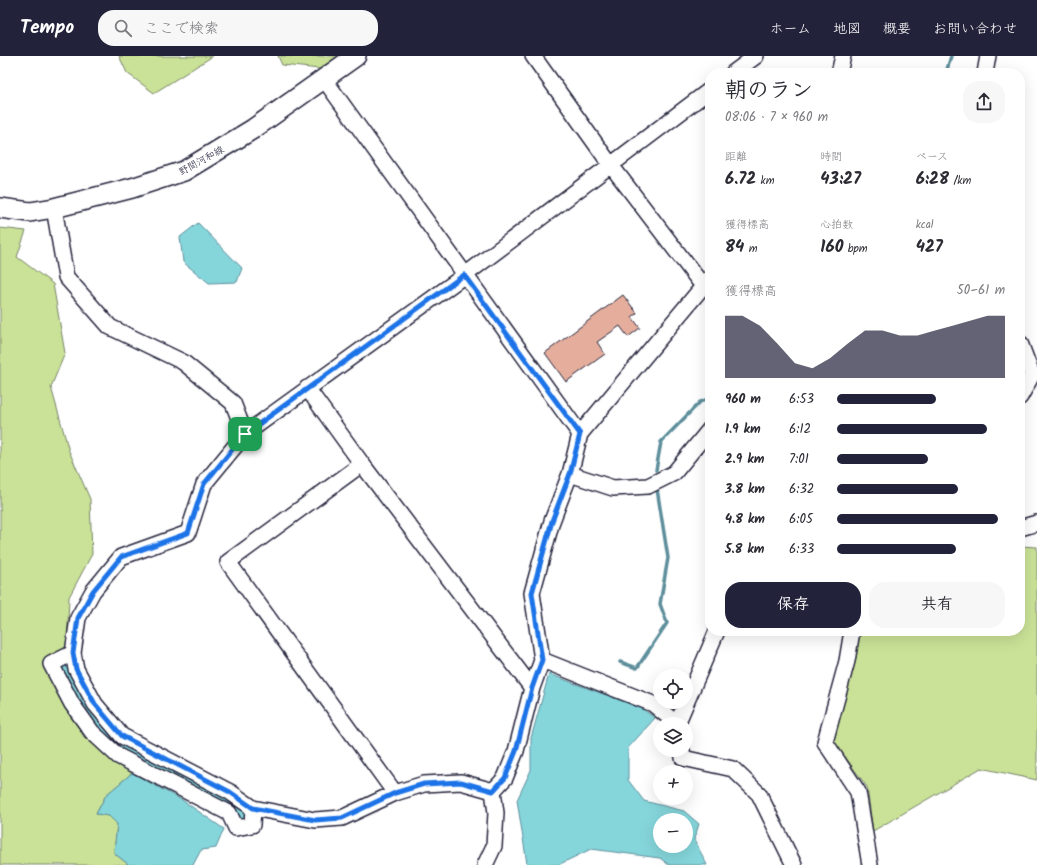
<!DOCTYPE html>
<html lang="ja">
<head>
<meta charset="utf-8">
<style>
	:root { --surface:#fff; --page:#f7f7f7; --text:#2b2b33; --muted:#7c7c81; --accent:#22223b }
	body { margin:0; font-family:Kalam,"Klee One",sans-serif; background:var(--page); color:var(--text); height:100vh; display:flex; flex-direction:column; font-size:15px; white-space:nowrap }
	* { box-sizing:border-box; margin:0 }
	p { font-size:13px; color:var(--muted) }
	.icon { flex:none; width:22px; height:22px; fill:none; stroke:currentColor; stroke-width:2; stroke-linecap:round; stroke-linejoin:round }
	.map { position:relative; flex:1; overflow:hidden }
	.sheet { position:absolute; left:705px; top:12px; width:320px; height:568px; display:flex; flex-direction:column; background:var(--surface); border-radius:16px; box-shadow:0 4px 16px #0002 }
	.sheet>* { flex:none }
	.controls { position:absolute; left:653px; top:613px; display:grid; gap:8px }
	.controls a { display:grid; place-items:center; width:40px; height:40px; border-radius:50%; background:var(--surface); box-shadow:0 4px 16px #0002; font-size:20px }
	.pin { position:absolute; display:grid; place-items:center; width:34px; height:34px; color:#fff; margin:-17px; border-radius:8px; box-shadow:0 2px 6px #0006 }
	.round { display:grid; place-items:center; flex:none; width:42px; height:42px; border-radius:16px; background:var(--page) }
	.summary { display:flex; align-items:center; justify-content:space-between; height:68px; padding:0 20px }
	h1 { font-size:22px; font-weight:700; line-height:30px }
	.figures { display:grid; grid-template-columns:repeat(3,1fr); gap:6px; height:68px; padding:4px 20px }
	.figures div { display:grid; align-content:center }
	.figures b { font-size:17px; font-weight:700 }
	.figures small { font-size:11px; font-weight:400 }
	.figures p { font-size:11px }
	.chart { height:112px; padding:8px 20px }
	.chart p { display:flex; justify-content:space-between }
	.chart svg { width:100%; height:72px; margin-top:4px; fill:var(--accent); opacity:.7 }
	.button { display:flex; gap:8px; margin-top:auto; padding:8px 20px }
	.button a { flex:1; height:46px; border-radius:16px; background:var(--accent); color:#fff; font-size:16px; font-weight:700; line-height:46px; text-align:center }
	.button a+a { background:var(--page); color:var(--text) }
	ul { padding:0 20px; list-style:none; font-size:13px }
	li { display:grid; grid-template-columns:64px 48px 1fr; align-items:center; height:30px }
	li i { height:10px; border-radius:5px; background:var(--accent) }
	header { display:flex; align-items:center; gap:24px; box-sizing:border-box; height:56px; padding:0 20px; background:var(--accent); color:#fff }
	header strong { font-size:19px }
	nav { display:flex; gap:22px; margin-inline-start:auto; font-size:14px }
	.search { width:280px; height:36px; background:var(--page); display:flex; align-items:center; gap:10px; box-sizing:border-box; padding:0 14px; border-radius:16px; color:var(--muted); font-size:15px }
	.map>svg:first-child { display:block }
</style>
</head>
<body>
<header>
<strong>Tempo</strong>
<div class="search"><svg class="icon" aria-label="search" viewBox="0 0 24 24"><circle cx="10" cy="10" r="6"/><path d="M15 15l6 6"/></svg>ここで検索</div>
<nav><a>ホーム</a><a>地図</a><a>概要</a><a>お問い合わせ</a></nav>
</header>
<div class="map">
<svg width="1037" height="809" viewBox="0 0 1037 809">
	<rect width="100%" height="100%" fill="#fff"/>
	<filter id="ink" filterUnits="userSpaceOnUse"><feTurbulence type="fractalNoise" baseFrequency=".025" numOctaves="2"/><feDisplacementMap in="SourceGraphic" scale="8" xChannelSelector="R" yChannelSelector="G"/><feConvolveMatrix kernelMatrix="1 2 1 2 8 2 1 2 1" color-interpolation-filters="sRGB"/></filter>
	<g filter="url(#ink)">
		<path fill="#cae297" stroke="#768269" d="M 119,0 L 213,0 L 154,37 L 127,17 Z
			M 278,0 L 338,0 L 320,13 L 282,9 Z
			M 0,172 L 26,175 L 17,201 L 53,228 L 65,297 L 51,331 L 69,395 L 90,443 L 92,498 L 69,541 L 67,594 L 45,609 L 84,681 L 132,717 L 106,739 L 96,758 L 109,760 L 117,768 L 114,797 L 129,809 L 0,809 Z
			M 1020,490 L 1037,491 L 1037,724 L 981,712 L 873,775 L 867,731 L 833,684 L 855,606 L 860,575 L 1020,575 Z"/>
		<path fill="#85d6db" stroke="#5d8e9b" fill-rule="evenodd" d="M 198,167 L 242,212 L 237,226 L 209,227 L 183,206 L 180,181 Z
			M 549,618 L 641,652 L 655,662 L 628,692 L 628,724 L 644,745 L 684,755 L 699,768 L 694,783 L 707,809 L 669,809 L 660,802 L 591,793 L 558,809 L 527,808 L 517,744 L 531,714 L 531,682 ZM 660,764 L 686,764 L 686,790 L 660,790 Z
			M 132,717 L 182,744 L 224,773 L 216,792 L 201,794 L 193,809 L 129,809 L 114,797 L 117,768 L 109,760 L 96,758 L 106,739 Z"/>
		<g fill="none" stroke-linecap="round" stroke-linejoin="round">
			<path stroke="#5d8e9b" stroke-width="3.5" d="M 946,17 L 951,0
				M 656,414 L 661,386 L 700,346 L 710,342
				M 620,606 L 637,612 L 667,567 L 660,548 L 668,502 L 657,433"/>
			<path stroke="#85d6db" stroke-width="12" d="M 61,609 L 85,653 L 104,676 L 124,693 L 238,751 L 243,768"/>
		</g>
		<path fill="#e5ae9c" stroke="#22223b" d="M 623,239 L 637,257 L 632,261 L 640,272 L 628,281 L 620,270 L 597,286 L 605,298 L 566,326 L 545,297 Z"/>
		<g fill="none" stroke-linecap="round" stroke-linejoin="round">
			<g stroke="#22223b" stroke-width="18">
				<path id="minor" d="M 533,0 L 610,108 L 703,230
					M 733,17 L 756,0
					M 839,17 L 843,0
					M 985,17 L 988,0
					M 324,23 L 580,378
					M 54,152 L 66,221 L 110,271 L 183,306 L 233,347 L 245,378
					M 1020,287 L 1032,319 L 1020,341
					M 307,332 L 362,408 L 532,632
					M 362,408 L 228,506 L 395,737
					M 570,418 L 613,432 L 648,430 L 674,417 L 710,373
					M 1020,472 L 1037,467
					M 852,575 L 847,605 L 825,686 L 858,736 L 870,809
					M 73,597 L 51,608 L 72,648 L 92,676 L 118,700 L 229,757 L 236,772 L 252,769 L 253,752
					M 542,604 L 653,648 L 677,668
					M 677,668 L 717,575
					M 682,694 L 683,702 L 733,713 L 759,738 L 794,809
					M 493,735 L 461,726 L 424,728 L 395,737 L 342,762 L 315,764 L 253,752 L 230,736 L 122,680 L 95,648 L 76,613 L 73,597 L 78,562 L 93,535 L 121,501 L 188,477 L 204,428 L 245,378 L 465,219 L 710,34
					M 493,735 L 505,722 L 516,695 L 532,632 L 542,604 L 532,537 L 552,465 L 570,418 L 580,378 L 710,222
					M 485,809 L 494,790 L 496,757 L 493,735"/>
			</g>
			<g stroke="#22223b" stroke-width="22">
				<path id="major" d="M 0,152 L 30,156 L 54,152 L 132,132 L 184,115 L 253,73 L 356,0"/>
			</g>
			<use href="#minor" stroke="#fff" stroke-width="15"/>
			<use href="#major" stroke="#fff" stroke-width="19"/>
		</g>
	</g>
	<g fill="none" stroke-linecap="round" stroke-linejoin="round" filter="url(#ink)">
		<g stroke="#fff" stroke-width="8">
			<path id="route" d="M 464,219 L 580,378 L 570,418 L 552,465 L 532,537 L 542,604 L 532,632 L 516,695 L 505,722 L 493,735 L 461,726 L 424,728 L 395,737 L 342,762 L 315,764 L 253,752 L 230,736 L 122,680 L 95,648 L 76,613 L 73,597 L 78,562 L 93,535 L 121,501 L 188,477 L 204,428 L 245,378 Z"/>
		</g>
		<use href="#route" stroke="#1a73e8" stroke-width="5"/>
	</g>
	<g text-anchor="middle" stroke-width="3.5" stroke-linejoin="round" paint-order="stroke">
		<g font-size="10" fill="#22223b" stroke="#fff">
			<text transform="translate(201 104) rotate(-29)" y="4">野間河和線</text>
		</g>
	</g>
</svg>
<div class="controls">
<a><svg class="icon" aria-label="locate" viewBox="0 0 24 24"><circle cx="12" cy="12" r="6"/><path d="M12 2v4M12 18v4M2 12h4M18 12h4"/></svg></a>
<a><svg class="icon" aria-label="layers" viewBox="0 0 24 24"><path d="M12 4l9 5-9 5-9-5zM3 14l9 5 9-5"/></svg></a>
<a>+</a>
<a>−</a>
</div>
<div class="pin" style="left:245px;top:378px;background:#1e9e55"><svg class="icon" aria-label="arrive" viewBox="0 0 24 24"><path d="M6 21V4h12l-3 4 3 4H6"/></svg></div>
<section class="sheet">
<div class="summary"><div><h1>朝のラン</h1><p>08:06 · 7 × 960 m</p></div><a class="round"><svg class="icon" aria-label="share" viewBox="0 0 24 24"><path d="M12 15V3M7 8l5-5 5 5M5 13v7h14v-7"/></svg></a></div>
<div class="figures">
<div><p>距離</p><b>6.72<small> km</small></b></div>
<div><p>時間</p><b>43:27</b></div>
<div><p>ペース</p><b>6:28<small> /km</small></b></div>
</div>
<div class="figures">
<div><p>獲得標高</p><b>84<small> m</small></b></div>
<div><p>心拍数</p><b>160<small> bpm</small></b></div>
<div><p>kcal</p><b>427</b></div>
</div>
<div class="chart"><p><span>獲得標高</span>50–61 m</p>
<svg viewBox="0 0 160 44" preserveAspectRatio="none"><path d="M0 44V6L10 6L20 12L30 23L40 35L50 38L60 32L70 23L80 15L90 15L100 18L110 18L120 15L130 12L140 9L150 6L160 6V44z"/></svg>
</div>
<ul>
<li><b>960 m</b>6:53<i style="width:59%"></i></li>
<li><b>1.9 km</b>6:12<i style="width:89%"></i></li>
<li><b>2.9 km</b>7:01<i style="width:54%"></i></li>
<li><b>3.8 km</b>6:32<i style="width:72%"></i></li>
<li><b>4.8 km</b>6:05<i style="width:96%"></i></li>
<li><b>5.8 km</b>6:33<i style="width:71%"></i></li>
</ul>
<div class="button"><a>保存</a><a>共有</a></div>
</section>
</div>
</body>
</html>
